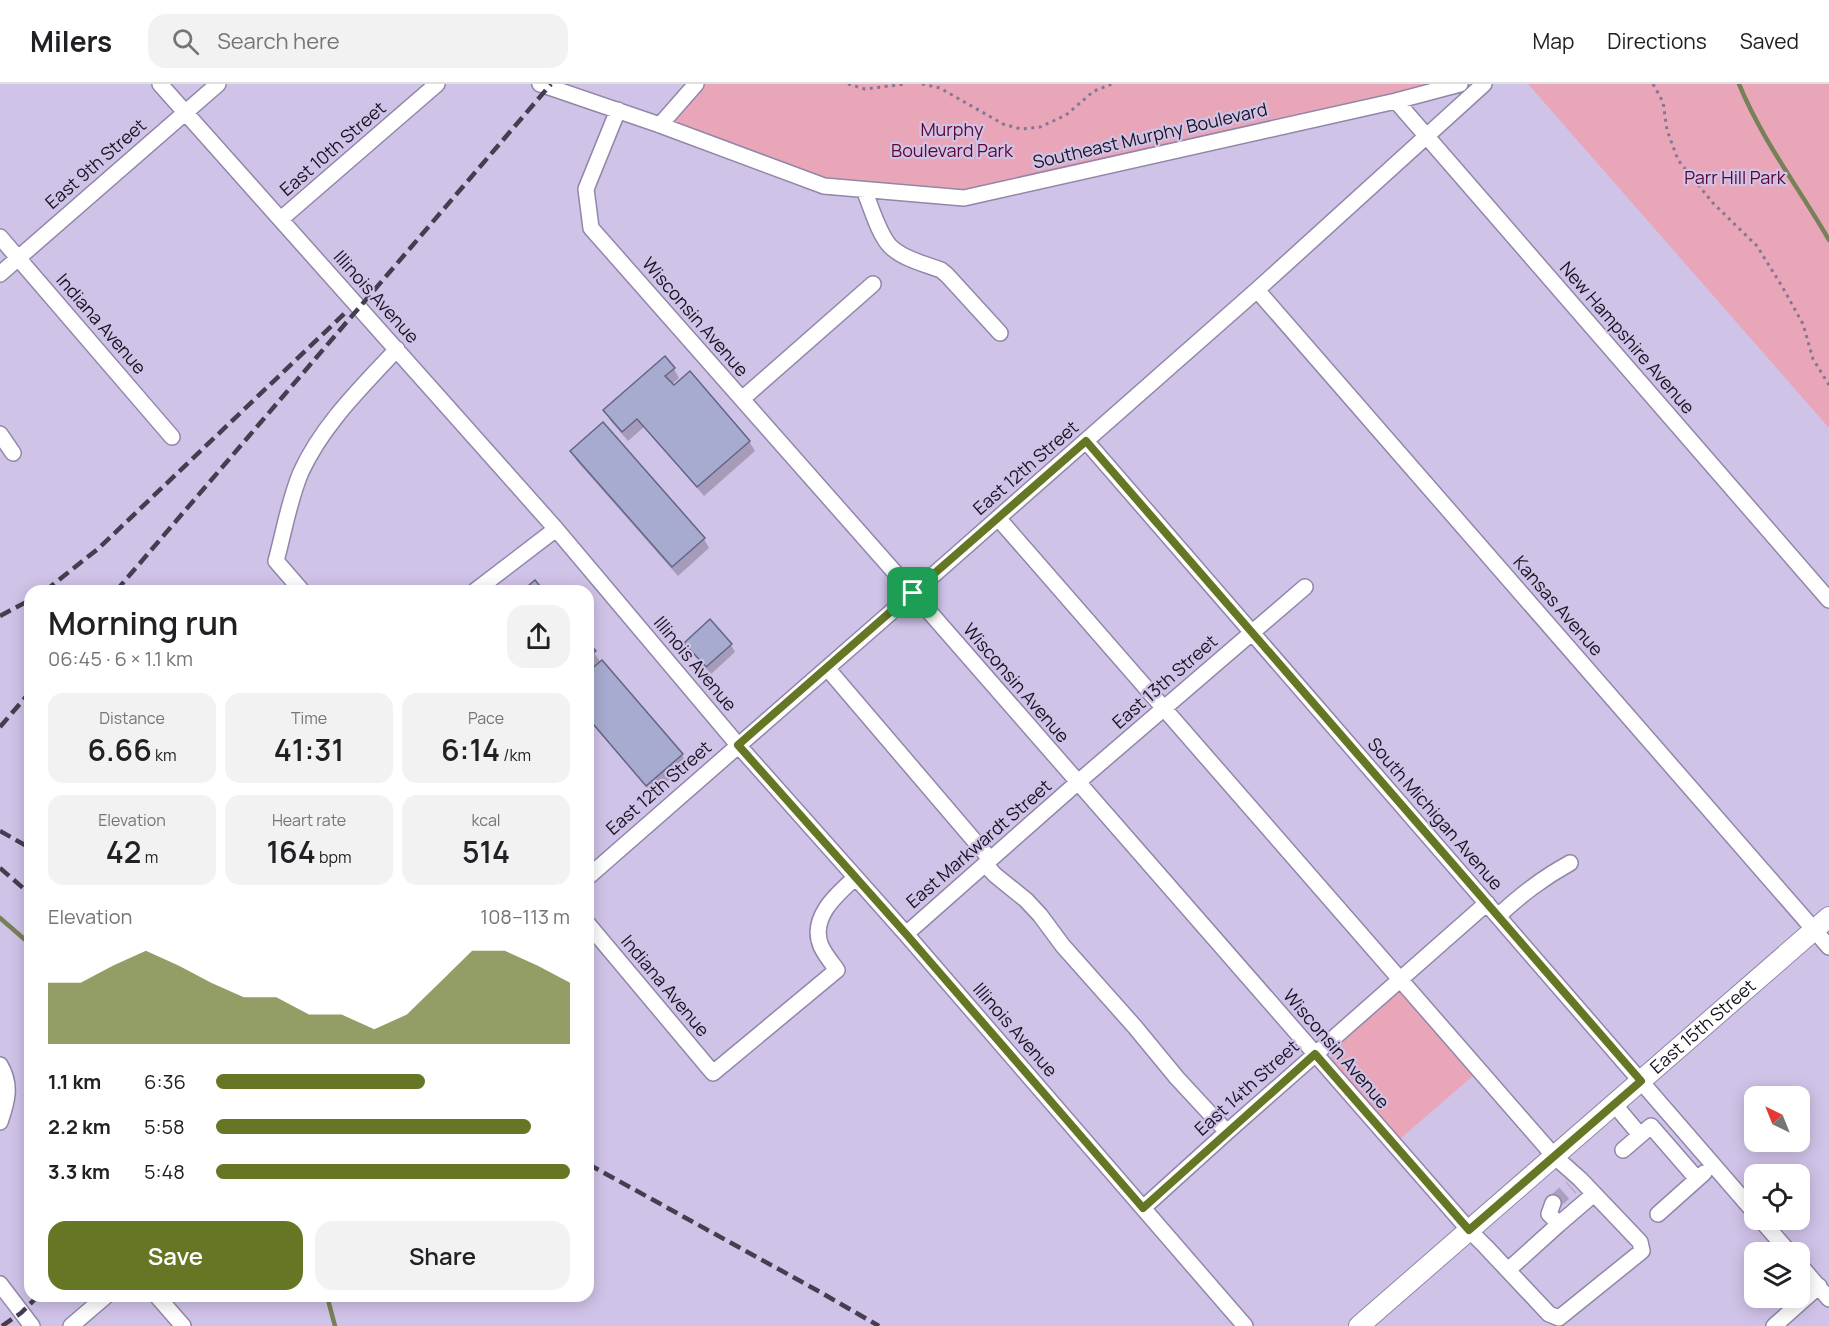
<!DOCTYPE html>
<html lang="en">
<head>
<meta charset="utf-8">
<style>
	:root { --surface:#fff; --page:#f2f2f2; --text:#202124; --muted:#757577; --line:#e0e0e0; --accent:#657625 }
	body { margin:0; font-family:Manrope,sans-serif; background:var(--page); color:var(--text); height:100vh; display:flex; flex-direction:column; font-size:22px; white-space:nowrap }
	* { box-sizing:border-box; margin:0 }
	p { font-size:20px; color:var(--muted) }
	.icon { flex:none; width:33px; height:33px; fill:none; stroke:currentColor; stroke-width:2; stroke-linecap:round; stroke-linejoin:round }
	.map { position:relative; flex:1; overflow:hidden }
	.details { position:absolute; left:24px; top:501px; width:570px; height:717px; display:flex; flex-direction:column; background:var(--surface); border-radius:18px; box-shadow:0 3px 15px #0003 }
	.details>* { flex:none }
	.needle { width:39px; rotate:317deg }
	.tools { position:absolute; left:1744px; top:1002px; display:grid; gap:12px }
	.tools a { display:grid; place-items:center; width:66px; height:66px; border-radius:12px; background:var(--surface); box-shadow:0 3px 15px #0003; font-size:30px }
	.pin { position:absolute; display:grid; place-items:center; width:51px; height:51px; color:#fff; margin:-26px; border-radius:12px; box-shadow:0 3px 9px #0006 }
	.round { display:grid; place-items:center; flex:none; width:63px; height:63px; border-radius:18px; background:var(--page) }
	.head { display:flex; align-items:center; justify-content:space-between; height:102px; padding:0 24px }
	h1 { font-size:33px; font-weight:600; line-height:45px }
	.figures { display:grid; grid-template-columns:repeat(3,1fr); gap:9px; height:102px; padding:6px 24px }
	.figures div { display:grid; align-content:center; border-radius:15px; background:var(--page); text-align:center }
	.figures b { font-size:30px; font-weight:600 }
	.figures small { font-size:16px; font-weight:400 }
	.figures p { font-size:16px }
	.chart { height:168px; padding:12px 24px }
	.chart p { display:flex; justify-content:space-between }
	.chart svg { width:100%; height:108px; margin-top:6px; fill:var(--accent); opacity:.7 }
	.action { display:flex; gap:12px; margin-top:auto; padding:12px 24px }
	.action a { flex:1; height:69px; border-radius:18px; background:var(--accent); color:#fff; font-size:24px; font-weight:600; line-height:69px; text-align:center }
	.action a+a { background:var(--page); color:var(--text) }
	ul { padding:0 24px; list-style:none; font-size:20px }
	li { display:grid; grid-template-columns:96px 72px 1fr; align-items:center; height:45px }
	li i { height:15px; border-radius:8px; background:var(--accent) }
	header { display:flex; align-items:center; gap:36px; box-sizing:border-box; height:84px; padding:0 30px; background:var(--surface); border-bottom:2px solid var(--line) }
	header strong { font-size:28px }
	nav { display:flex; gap:33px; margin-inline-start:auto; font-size:21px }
	.search { width:420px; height:54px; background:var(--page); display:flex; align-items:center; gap:15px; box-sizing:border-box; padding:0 21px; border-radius:18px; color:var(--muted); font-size:22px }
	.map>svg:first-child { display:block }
</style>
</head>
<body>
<header>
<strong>Milers</strong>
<div class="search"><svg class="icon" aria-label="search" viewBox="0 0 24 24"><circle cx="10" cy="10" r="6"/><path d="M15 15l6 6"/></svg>Search here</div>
<nav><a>Map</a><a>Directions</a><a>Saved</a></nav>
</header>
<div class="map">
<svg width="1829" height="1242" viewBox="0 0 1829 1242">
	<rect width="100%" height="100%" fill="#d0c3e8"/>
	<path fill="#e9a6b9" d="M 696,0 L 1460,0 L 964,114 L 824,102 L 660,41 Z
		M 1528,0 L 1829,0 L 1829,344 Z
		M 1400,905 L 1475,990 L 1400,1055 L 1332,978 L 1331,973 L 1334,963 Z"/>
	<path fill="#0003" d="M 674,285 L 679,294 L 671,301 L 749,357 L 755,367 L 704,412 L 644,343 L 628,357 L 610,336 L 605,326 Z
		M 572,367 L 704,455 L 709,464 L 678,492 L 577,377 Z
		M 686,559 L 731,561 L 735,568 L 711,590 L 690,566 Z
		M 588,560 L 601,579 L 682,671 L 687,680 L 653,710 L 588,635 Z"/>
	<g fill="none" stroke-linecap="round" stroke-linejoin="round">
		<path stroke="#778157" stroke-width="4.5" d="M 1739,0 C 1762,56 1799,104 1829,156
			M 0,834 L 30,860
			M 327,1212 L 335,1242"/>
	</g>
	<path fill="#a7abcf" stroke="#636587" stroke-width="1.5" d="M 665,272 L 675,284 L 665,292 L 674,301 L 690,287 L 750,357 L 697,403 L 637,335 L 622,348 L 603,326 Z
		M 603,338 L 705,454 L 672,483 L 570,367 Z
		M 535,496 L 544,507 L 522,507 Z
		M 710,535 L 732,560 L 706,583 L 684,559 Z
		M 588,558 L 596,567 L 588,573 Z
		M 602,576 L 683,670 L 646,702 L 588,634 L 588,588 Z"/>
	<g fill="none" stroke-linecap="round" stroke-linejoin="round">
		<path stroke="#aba0c0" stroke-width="15" stroke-dasharray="15 8" stroke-linecap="butt" d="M 1553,1119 L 1571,1103"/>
		<g stroke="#9286a9" stroke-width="18">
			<path id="minor" d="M 160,0 L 556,445 L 738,661 L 906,850 L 1245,1242
				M 540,0 L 660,41 L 824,102 L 964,114 L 1396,17 L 1460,0
				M 1396,17 L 1829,516
				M 618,26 L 586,105 L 591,144 L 913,509 L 1469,1146 L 1486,1163 L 1549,1230 L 1559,1234 L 1642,1167 L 1640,1158 L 1580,1095 L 1554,1072 L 998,434
				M 660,41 L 696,0
				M 864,106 C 871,122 878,149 890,162 C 903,175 925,180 941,186 L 947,191 L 1000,249
				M 281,135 L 437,0
				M 0,153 L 172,353
				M 0,190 L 218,0
				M 1257,206 L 1829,863
				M 742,315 L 873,200
				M 0,350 L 13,369
				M 1086,357 L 1755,1129
				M 302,507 L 276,477 C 284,448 289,416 301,388 C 323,340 362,303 397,265
				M 475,507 L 556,445
				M 827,584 L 990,775
				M 985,780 L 995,791 L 1026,816 L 1040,831 L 1063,862 L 1135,943 L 1177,994 L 1227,1048
				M 588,793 L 913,509 L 1257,206 L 1484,0
				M 1498,832 C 1521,811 1541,795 1570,779
				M 588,840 L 713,989 L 837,886 C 832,879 825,871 821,862 C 809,834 837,810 855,794
				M 906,850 L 1077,699 L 1305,503
				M 0,981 C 12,1001 7,1018 0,1038
				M 1614,1020 L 1640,1051
				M 1623,1066 L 1651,1042 L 1697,1095
				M 1553,1119 L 1549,1130 L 1559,1140 L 1594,1110
				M 1143,1124 L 1227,1048 L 1487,819
				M 1658,1130 L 1704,1089
				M 1761,1136 L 1789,1168
				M 1800,1181 L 1829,1215
				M 1508,1186 L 1559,1140
				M 0,1200 L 32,1242
				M 157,1212 L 183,1242
				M 71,1242 L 106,1212
				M 1774,1242 L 1819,1202"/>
		</g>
		<g stroke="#9286a9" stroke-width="22">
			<g id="major">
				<path id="s1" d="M 1359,1242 L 1829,833"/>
			</g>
		</g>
		<path stroke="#827893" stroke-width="3" stroke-dasharray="3 4.5" stroke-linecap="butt" d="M 848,0 L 865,5 L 906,0
			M 922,0 L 940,4 L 1003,40 L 1021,45 L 1040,43 L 1066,31 L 1094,7 L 1112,0
			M 1653,0 L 1663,18 L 1667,46 L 1678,76 L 1713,119 L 1757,162 L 1783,204 L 1803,240 L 1813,275 L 1829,301"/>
		<use href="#minor" stroke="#fff" stroke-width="15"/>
		<use href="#major" stroke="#fff" stroke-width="20"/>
		<path stroke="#443e50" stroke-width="4.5" stroke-dasharray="12 6" stroke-linecap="butt" d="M 45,507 L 99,464 L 346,228
			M 116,507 L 551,0
			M 0,532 L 30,516
			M 0,643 L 30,608
			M 0,747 L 30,764
			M 0,784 L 30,810
			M 588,1080 L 820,1208 L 879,1242
			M 2,1242 L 21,1229 L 38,1212"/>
	</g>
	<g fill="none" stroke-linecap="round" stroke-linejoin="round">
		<g stroke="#fff" stroke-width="12">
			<path id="route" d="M 1086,357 L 1641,997 L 1469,1146 L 1315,970 L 1143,1124 L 906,850 L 738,661 Z"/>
		</g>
		<use href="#route" stroke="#657625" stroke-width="8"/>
	</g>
	<g text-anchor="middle" stroke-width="4.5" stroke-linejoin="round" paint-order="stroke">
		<g font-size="18" fill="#5e062f" stroke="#d0c3e8">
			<text x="952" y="52">Murphy<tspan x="952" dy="21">Boulevard Park</tspan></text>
			<text x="1735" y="100">Parr Hill Park</text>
		</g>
		<g font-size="18" fill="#191421" stroke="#d0c3e8">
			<text transform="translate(1150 52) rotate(-13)" y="6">Southeast Murphy Boulevard</text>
			<text transform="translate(333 65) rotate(-41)" y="6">East 10th Street</text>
			<text transform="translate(96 80) rotate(-41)" y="6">East 9th Street</text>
			<text transform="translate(376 213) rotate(48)" y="6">Illinois Avenue</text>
			<text transform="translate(695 233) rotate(49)" y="6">Wisconsin Avenue</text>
			<text transform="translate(101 240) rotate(49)" y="6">Indiana Avenue</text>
			<text transform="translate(1627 254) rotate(49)" y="6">New Hampshire Avenue</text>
			<text transform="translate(1026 384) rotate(-41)" y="6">East 12th Street</text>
			<text transform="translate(1558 522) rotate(49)" y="6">Kansas Avenue</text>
			<text transform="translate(695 580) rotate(50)" y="6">Illinois Avenue</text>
			<text transform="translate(1165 598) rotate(-41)" y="6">East 13th Street</text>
			<text transform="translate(1016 599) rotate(49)" y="6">Wisconsin Avenue</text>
			<text transform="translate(659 704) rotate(-41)" y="6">East 12th Street</text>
			<text transform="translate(1435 730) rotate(49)" y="6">South Michigan Avenue</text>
			<text transform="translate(979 760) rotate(-41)" y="6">East Markwardt Street</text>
			<text transform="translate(665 902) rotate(50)" y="6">Indiana Avenue</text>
			<text dy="6" stroke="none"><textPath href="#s1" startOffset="456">East 15th Street</textPath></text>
			<text transform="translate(1015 946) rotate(49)" y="6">Illinois Avenue</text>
			<text transform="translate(1336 965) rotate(49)" y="6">Wisconsin Avenue</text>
			<text transform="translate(1247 1004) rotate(-42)" y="6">East 14th Street</text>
		</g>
	</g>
</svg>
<div class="tools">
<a><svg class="needle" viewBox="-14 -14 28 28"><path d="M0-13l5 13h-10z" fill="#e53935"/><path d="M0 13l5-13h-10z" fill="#757577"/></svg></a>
<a><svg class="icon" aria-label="locate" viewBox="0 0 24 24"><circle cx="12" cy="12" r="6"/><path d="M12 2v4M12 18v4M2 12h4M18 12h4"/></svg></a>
<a><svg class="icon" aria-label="layers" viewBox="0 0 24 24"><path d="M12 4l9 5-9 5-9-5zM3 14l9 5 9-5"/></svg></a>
</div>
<div class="pin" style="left:913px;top:509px;background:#1e9e55"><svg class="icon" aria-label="arrive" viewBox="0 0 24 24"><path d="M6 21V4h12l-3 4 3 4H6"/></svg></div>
<section class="details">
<div class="head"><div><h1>Morning run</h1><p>06:45 · 6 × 1.1 km</p></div><a class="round"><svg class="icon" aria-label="share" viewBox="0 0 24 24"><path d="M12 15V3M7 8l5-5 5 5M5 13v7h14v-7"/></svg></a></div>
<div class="figures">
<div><p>Distance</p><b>6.66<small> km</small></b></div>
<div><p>Time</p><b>41:31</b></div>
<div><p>Pace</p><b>6:14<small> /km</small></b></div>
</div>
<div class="figures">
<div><p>Elevation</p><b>42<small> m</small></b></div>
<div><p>Heart rate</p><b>164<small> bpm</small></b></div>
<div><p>kcal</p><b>514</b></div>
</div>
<div class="chart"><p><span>Elevation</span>108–113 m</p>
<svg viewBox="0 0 160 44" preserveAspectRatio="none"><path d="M0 44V19L10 19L20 12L30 6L40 12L50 19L60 25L70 25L80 32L90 32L100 38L110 32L120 19L130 6L140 6L150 12L160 19V44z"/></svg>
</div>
<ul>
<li><b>1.1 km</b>6:36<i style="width:59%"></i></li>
<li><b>2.2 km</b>5:58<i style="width:89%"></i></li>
<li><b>3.3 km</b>5:48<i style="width:100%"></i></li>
</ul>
<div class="action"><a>Save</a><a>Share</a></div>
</section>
</div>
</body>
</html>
